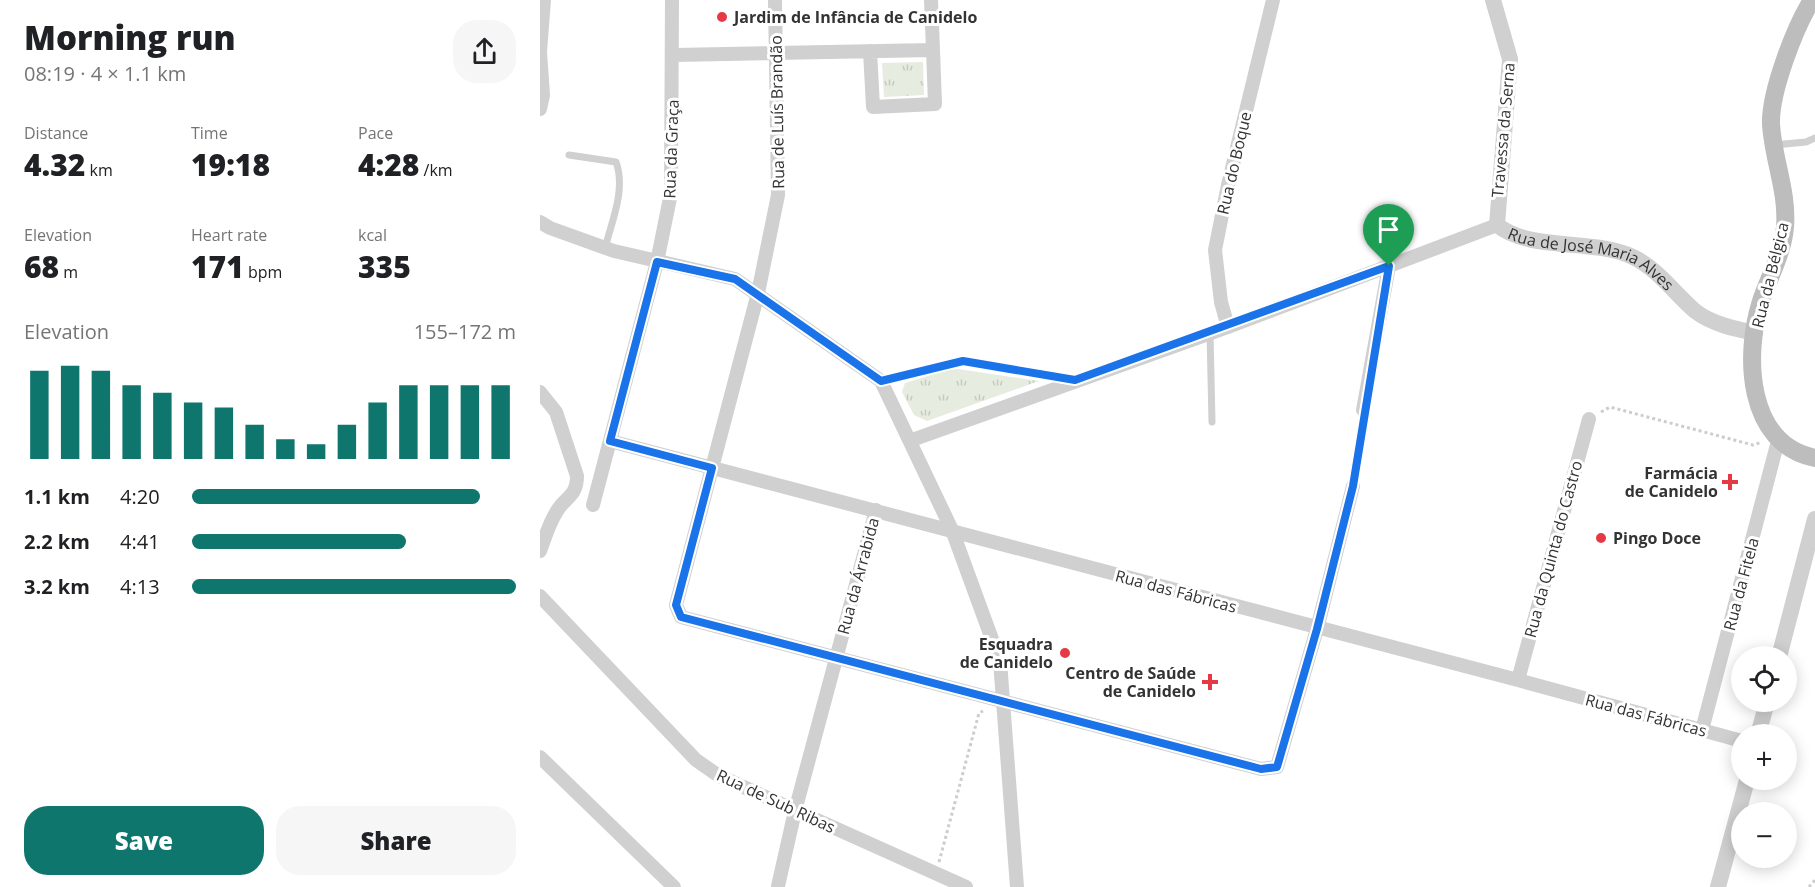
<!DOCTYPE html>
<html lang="en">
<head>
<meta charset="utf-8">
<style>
	:root { --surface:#fff; --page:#f6f6f6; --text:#202124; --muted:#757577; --accent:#0f766e }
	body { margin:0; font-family:"Open Sans",sans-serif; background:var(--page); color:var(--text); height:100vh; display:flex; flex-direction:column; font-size:22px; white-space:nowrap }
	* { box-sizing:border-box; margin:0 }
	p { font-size:20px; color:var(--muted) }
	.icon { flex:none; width:33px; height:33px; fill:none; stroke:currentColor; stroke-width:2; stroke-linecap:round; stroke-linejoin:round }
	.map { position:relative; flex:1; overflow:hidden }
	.side { display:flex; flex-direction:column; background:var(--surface); width:540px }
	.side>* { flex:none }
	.controls { position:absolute; left:1191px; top:646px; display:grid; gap:12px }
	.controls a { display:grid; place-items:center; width:66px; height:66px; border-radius:50%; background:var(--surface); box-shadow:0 3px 15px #0003; font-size:30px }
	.pin { position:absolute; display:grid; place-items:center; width:51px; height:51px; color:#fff; margin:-62px -26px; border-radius:50% 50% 50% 0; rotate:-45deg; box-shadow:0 0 6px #0007 }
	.pin .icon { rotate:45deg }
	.round { display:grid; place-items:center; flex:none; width:63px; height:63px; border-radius:24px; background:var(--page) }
	.headline { display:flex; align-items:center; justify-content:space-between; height:102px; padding:0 24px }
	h1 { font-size:33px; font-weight:800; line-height:45px }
	.stats { display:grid; grid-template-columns:repeat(3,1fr); gap:9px; height:102px; padding:6px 24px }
	.stats div { display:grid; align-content:center }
	.stats b { font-size:30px; font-weight:800 }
	.stats small { font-size:16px; font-weight:400 }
	.stats p { font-size:16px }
	.chart { height:168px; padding:12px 24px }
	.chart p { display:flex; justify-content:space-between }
	.chart svg { width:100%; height:108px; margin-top:6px; stroke:var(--accent); stroke-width:6 }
	.primary-button { display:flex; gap:12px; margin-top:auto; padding:12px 24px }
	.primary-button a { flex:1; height:69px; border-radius:24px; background:var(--accent); color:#fff; font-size:24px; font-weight:800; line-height:69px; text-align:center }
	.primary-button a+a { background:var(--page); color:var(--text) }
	ul { padding:0 24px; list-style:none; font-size:20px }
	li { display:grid; grid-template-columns:96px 72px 1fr; align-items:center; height:45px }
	li i { height:15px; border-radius:8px; background:var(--accent) }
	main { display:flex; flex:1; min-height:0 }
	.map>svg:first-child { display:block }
</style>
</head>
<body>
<main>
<section class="side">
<div class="headline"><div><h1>Morning run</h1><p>08:19 · 4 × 1.1 km</p></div><a class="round"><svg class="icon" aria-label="share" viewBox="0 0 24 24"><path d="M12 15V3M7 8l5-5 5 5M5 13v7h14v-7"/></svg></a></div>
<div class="stats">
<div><p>Distance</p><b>4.32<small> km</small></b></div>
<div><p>Time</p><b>19:18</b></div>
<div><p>Pace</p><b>4:28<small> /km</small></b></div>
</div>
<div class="stats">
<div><p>Elevation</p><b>68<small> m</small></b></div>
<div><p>Heart rate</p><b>171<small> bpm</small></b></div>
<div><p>kcal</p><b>335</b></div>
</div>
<div class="chart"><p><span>Elevation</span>155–172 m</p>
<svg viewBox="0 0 160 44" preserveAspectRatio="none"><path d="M5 44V8M15 44V6M25 44V8M35 44V14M45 44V17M55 44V21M65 44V23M75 44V30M85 44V36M95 44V38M105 44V30M115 44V21M125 44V14M135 44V14M145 44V14M155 44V14"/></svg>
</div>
<ul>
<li><b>1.1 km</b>4:20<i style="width:89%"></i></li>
<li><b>2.2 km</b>4:41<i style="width:66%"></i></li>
<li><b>3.2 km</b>4:13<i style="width:100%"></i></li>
</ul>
<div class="primary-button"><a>Save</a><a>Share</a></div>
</section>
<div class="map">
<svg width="1275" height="887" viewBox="0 0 1275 887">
	<defs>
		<pattern id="grass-tufts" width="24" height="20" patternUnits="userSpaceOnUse" patternTransform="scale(1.5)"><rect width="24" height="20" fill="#e6ecdf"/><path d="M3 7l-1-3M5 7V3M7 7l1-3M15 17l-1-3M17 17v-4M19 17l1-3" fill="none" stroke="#c6cbc0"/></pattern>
	</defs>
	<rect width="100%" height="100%" fill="#fff"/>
	<path fill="url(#grass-tufts)" d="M 383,62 L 384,95 L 344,97 L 342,63 Z
		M 418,369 L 499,381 L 387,421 L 374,415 L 362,392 L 365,383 L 407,370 Z"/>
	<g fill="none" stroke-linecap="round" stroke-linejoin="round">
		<path stroke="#cdcdcd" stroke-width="3" stroke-dasharray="3 3" stroke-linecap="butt" d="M 1061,412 L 1070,407 L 1213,445 L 1222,442
			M 814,474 L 821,424
			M 399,862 L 439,713 L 443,711
			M 1269,887 L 1275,880"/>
		<path stroke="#d0d0d0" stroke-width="7" d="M 1234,145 L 1266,142 L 1275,138
			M 29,155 L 76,162 C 86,189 72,221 65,248
			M 670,333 L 672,422
			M 341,381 L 423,361 L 532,380"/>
		<path stroke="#d0d0d0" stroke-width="14" d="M 235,0 L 238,195 L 218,293 L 136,605 L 141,617 L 721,769 L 737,767 L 777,629 L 813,486
			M 330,51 L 333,107 L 395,104 L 393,50
			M 134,55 L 393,50 L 391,0
			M 0,109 L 3,95 L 0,52 L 4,0
			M 0,222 L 10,228 L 74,251 L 195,279 L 341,381 L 412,530 L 460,661 L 477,887
			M 688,327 L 681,302 L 675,250 L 688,185 L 733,0
			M 0,392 L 16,412 L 37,476 C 37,497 25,497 17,511 C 9,523 5,538 0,551
			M 823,410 L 849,266
			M 372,440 L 688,327 L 957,225
			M 70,441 L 978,680 L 1202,741
			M 53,505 L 117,262 L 131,193 L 132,0
			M 0,596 L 156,760 L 179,776 L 426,887
			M 978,680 L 1049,419
			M 1162,730 L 1239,437
			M 0,757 L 134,887
			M 238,886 L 255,811 L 336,510"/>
		<g stroke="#d0d0d0" stroke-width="16">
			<path id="s1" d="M 953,0 L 970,59 L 957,225 C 991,252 1053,238 1093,257 C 1118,269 1135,294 1155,311 C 1172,324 1195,329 1215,333"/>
			<path d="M 1239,657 L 1275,519"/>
			<path d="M 1218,735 L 1227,702"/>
			<path d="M 1178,887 L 1207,780"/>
		</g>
		<path stroke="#bdbdbd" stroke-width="18" d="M 1272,0 C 1255,27 1230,92 1231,124 C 1233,159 1248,192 1245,227 C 1243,253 1229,277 1221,301 C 1204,354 1206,444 1275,458"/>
	</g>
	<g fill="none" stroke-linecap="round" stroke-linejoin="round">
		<g stroke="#fff" stroke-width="12">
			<path id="route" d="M 117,262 L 195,279 L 341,381 L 423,361 L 535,380 L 849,266 L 813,486 L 777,629 L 737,767 L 721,769 L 141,617 L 136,605 L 172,468 L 70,441 Z"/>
		</g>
		<use href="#route" stroke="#1a73e8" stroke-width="8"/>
	</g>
	<g fill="#e63946" stroke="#fff" stroke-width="2">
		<circle cx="182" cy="17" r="6"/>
		<path d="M1187 473h6v6h6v6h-6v6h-6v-6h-6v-6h6z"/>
		<circle cx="1061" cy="538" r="6"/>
		<circle cx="525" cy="653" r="6"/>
		<path d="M667 673h6v6h6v6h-6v6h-6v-6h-6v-6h6z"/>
	</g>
	<g text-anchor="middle" stroke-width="6" stroke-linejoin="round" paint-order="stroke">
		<g font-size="16" font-weight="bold" fill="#333" stroke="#fff" text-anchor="end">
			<text x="194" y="23" text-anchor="start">Jardim de Infância de Canidelo</text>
			<text x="1178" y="479">Farmácia<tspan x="1178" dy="18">de Canidelo</tspan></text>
			<text x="1073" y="544" text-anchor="start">Pingo Doce</text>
			<text x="513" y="650">Esquadra<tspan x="513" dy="18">de Canidelo</tspan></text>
			<text x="656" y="679">Centro de Saúde<tspan x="656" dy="18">de Canidelo</tspan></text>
		</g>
		<g font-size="16" fill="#333" stroke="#fff">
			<text transform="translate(237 112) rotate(-91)" y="6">Rua de Luís Brandão</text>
			<text transform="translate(963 130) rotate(-85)" y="6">Travessa da Serna</text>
			<text transform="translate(131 149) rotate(-88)" y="6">Rua da Graça</text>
			<text transform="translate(694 163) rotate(-77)" y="6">Rua do Boque</text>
			<text dy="6" stroke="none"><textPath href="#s1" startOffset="330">Rua de José Maria Alves</textPath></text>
			<text transform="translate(1230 275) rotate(-76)" y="6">Rua da Bélgica</text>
			<text transform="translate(1013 549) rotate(-75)" y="6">Rua da Quinta do Castro</text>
			<text transform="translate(318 576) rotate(-75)" y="6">Rua da Árrabida</text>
			<text transform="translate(1201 584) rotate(-75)" y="6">Rua da Fitela</text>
			<text transform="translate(636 591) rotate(15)" y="6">Rua das Fábricas</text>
			<text transform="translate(1106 715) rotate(15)" y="6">Rua das Fábricas</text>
			<text transform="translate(236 801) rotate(25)" y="6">Rua de Sub Ribas</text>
		</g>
	</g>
</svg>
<div class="controls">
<a><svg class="icon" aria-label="locate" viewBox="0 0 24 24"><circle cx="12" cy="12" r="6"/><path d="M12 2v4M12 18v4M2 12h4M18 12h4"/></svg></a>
<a>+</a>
<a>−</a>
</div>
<div class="pin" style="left:849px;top:266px;background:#1e9e55"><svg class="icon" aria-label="arrive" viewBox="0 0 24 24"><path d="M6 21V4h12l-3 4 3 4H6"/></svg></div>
</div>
</main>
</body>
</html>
